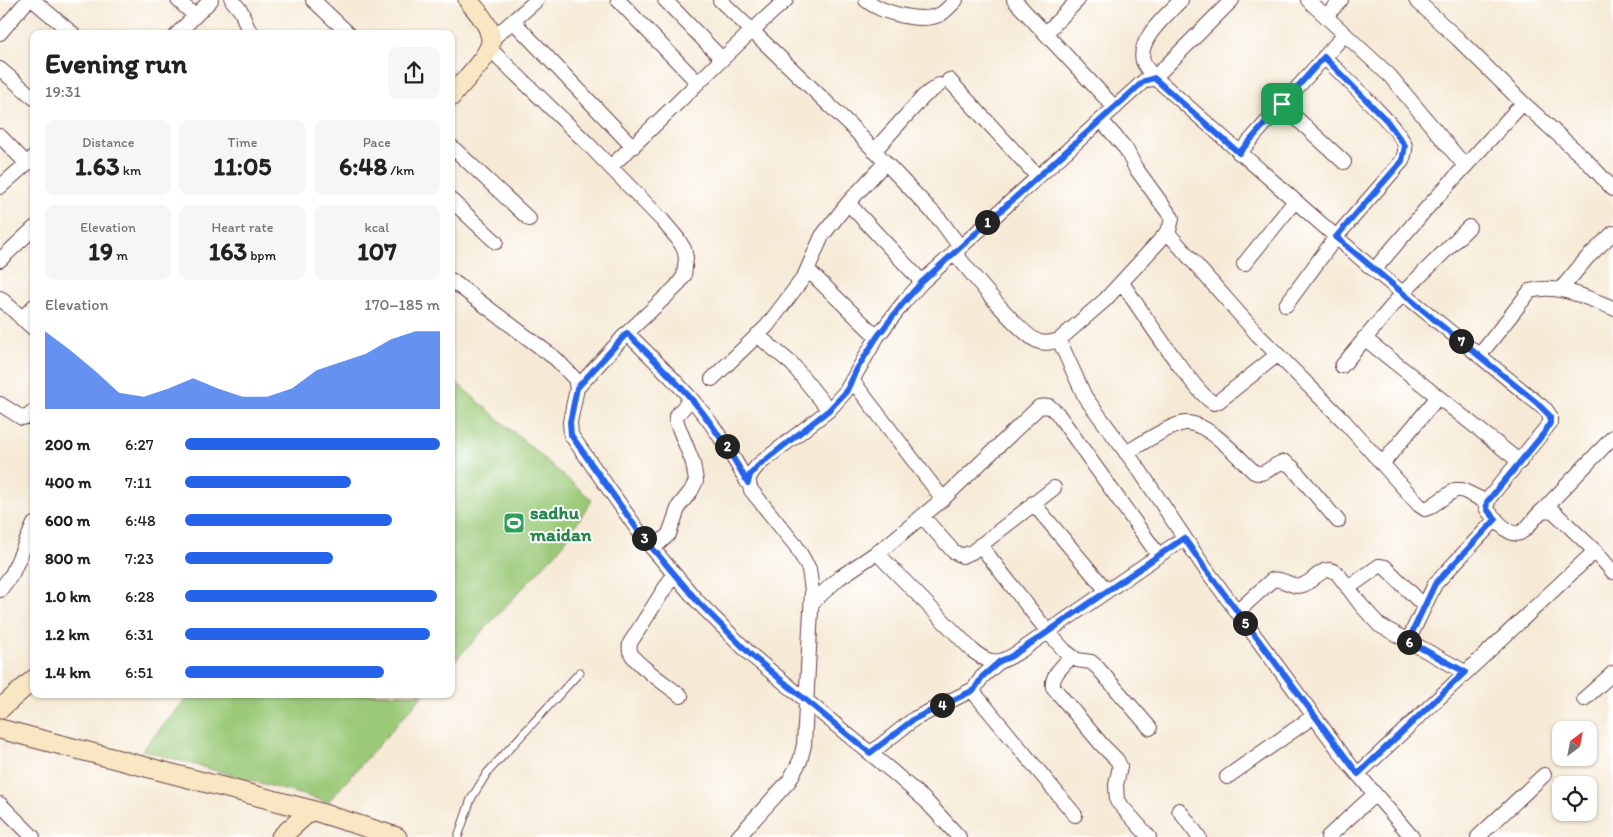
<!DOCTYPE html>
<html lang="en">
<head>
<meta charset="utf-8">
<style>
	:root { --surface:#fff; --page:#f6f6f6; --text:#222; --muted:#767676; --accent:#2563eb }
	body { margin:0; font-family:Itim,sans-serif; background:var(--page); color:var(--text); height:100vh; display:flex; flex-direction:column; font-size:19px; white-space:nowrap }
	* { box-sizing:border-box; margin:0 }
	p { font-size:16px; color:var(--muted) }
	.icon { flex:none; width:28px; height:28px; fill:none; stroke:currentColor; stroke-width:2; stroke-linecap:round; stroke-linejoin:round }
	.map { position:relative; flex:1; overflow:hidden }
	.sheet { position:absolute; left:30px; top:30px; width:425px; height:668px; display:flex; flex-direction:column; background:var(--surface); border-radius:10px; box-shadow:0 1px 4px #0004 }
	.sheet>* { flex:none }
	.needle { width:32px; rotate:32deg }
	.tools { position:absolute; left:1552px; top:721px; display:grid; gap:10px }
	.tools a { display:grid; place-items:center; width:45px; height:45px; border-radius:10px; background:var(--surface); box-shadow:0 1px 4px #0004; font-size:25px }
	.pin { position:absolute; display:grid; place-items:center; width:42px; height:42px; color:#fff; margin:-21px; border-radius:10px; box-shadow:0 2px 8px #0006 }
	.km { position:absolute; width:25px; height:25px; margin:-12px; border-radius:50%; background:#222; color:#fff; font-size:14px; line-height:25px; text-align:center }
	.round { display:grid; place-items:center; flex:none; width:52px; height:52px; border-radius:10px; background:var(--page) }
	.summary { display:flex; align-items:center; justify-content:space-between; height:85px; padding:0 15px }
	h1 { font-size:28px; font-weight:800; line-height:38px }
	.metrics { display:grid; grid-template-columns:repeat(3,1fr); gap:8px; height:85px; padding:5px 15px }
	.metrics div { display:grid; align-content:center; border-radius:10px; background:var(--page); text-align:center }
	.metrics b { font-size:25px; font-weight:800 }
	.metrics small { font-size:14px; font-weight:400 }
	.metrics p { font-size:14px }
	.chart { height:140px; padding:10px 15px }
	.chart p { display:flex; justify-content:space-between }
	.chart svg { width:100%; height:90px; margin-top:5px; fill:var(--accent); opacity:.7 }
	ul { padding:0 15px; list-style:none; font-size:16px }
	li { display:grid; grid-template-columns:80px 60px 1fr; align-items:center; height:38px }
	li i { height:12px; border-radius:6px; background:var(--accent) }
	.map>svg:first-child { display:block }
</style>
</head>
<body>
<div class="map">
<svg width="1613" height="837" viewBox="0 0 1613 837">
	<rect width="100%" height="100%" fill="#fff"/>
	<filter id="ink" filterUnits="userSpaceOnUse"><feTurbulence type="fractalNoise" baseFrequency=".02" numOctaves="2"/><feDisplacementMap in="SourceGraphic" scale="10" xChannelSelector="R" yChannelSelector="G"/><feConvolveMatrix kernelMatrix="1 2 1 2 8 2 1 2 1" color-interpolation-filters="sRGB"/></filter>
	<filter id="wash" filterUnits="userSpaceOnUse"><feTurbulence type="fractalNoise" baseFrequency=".0096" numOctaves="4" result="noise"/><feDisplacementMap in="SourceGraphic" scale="20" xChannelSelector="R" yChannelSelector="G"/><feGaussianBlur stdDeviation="1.12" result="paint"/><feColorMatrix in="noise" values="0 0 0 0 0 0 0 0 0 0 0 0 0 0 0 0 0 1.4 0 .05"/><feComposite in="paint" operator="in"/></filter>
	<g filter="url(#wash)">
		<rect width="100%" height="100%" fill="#f6ead6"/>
		<path fill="#9ac977" stroke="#727451" d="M 451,378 L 592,500 L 562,546 L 451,665 Z
			M 190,694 L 424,694 L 328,802 L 142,750 Z"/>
	</g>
	<g filter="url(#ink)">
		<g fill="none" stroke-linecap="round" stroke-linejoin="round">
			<g stroke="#643d45" stroke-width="9">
				<path id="lane" d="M 458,837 L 471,799 L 487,773 L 580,672"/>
			</g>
			<g stroke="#643d45" stroke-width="16">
				<path id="street" d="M 33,0 L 73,34
					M 178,0 L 195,16
					M 232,0 L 241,11 L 248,29 L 253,34
					M 313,0 L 349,34
					M 618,0 L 698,83
					M 665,0 L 722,59
					M 720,0 L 850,125 L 941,221 L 960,247
					M 866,0 C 882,13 922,24 941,14 C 947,10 951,5 956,0
					M 1014,0 L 1115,108
					M 1181,0 C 1168,14 1137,39 1143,61 C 1145,67 1150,73 1154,78 L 1232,0
					M 1308,0 L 1390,76 L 1465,166
					M 1416,0 L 1458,39 L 1523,103 L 1586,160 L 1613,189
					M 1326,16 L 1341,0
					M 513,21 L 633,147
					M 0,33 L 28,0
					M 1046,33 L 1078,0
					M 177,34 L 211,0
					M 491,40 L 537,0
					M 489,48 L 587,143 L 662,220 L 678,239 L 684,249 L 686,258 L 684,276 L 676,287 L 627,333 L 577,388
					M 0,69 L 34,98
					M 949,80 L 1038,177
					M 1282,105 L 1344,162
					M 0,136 L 27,164
					M 451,146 L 529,219
					M 874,151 L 924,96 L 939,85
					M 1239,153 L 1345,34
					M 610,167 C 670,113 725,53 786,0
					M 0,187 L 34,157
					M 451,200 L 496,242
					M 848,203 L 922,282
					M 1167,232 L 1258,335 L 1343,420 L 1419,505 L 1425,509 L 1430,507 L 1455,490 L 1462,490 L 1487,502
					M 954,252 C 969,270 1021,337 1040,342 C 1047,344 1052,342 1059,340 L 1105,300 L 1164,236 L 1170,227 L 1172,218 L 1135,167 L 1126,149 L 1101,120
					M 0,260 L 34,228
					M 1244,264 L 1295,201
					M 808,270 L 877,337
					M 1374,270 L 1427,208 L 1523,103
					M 451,280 L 556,359 L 575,379 L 577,388 L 570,422 L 571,435 L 642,536 L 698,602 L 751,655 L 894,773 L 926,801 L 959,837
					M 1122,283 C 1137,304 1196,396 1214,403 L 1219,401 L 1277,355
					M 1561,289 L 1587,258 L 1613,233
					M 0,298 L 34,329
					M 1286,305 L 1336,237 L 1402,161 C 1404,156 1406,151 1405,146 C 1403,132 1338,71 1324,57
					M 22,319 L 34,306
					M 627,333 C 651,357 677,381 699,408 C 718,431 733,457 748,483
					M 757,335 L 792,364 L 829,410
					M 1364,338 L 1520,462
					M 1059,340 L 1085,397 L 1140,471 L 1202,564 L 1350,765 L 1412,837
					M 1479,356 L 1530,291 C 1559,283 1587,298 1613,308
					M 1342,366 L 1403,293 L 1469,227
					M 712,379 L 767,326 L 804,277 L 822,236 L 848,203 L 885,163
					M 852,380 L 943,499
					M 0,404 L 22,418 L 27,417 L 34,411
					M 1126,453 C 1141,444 1169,425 1185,423 C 1207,421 1239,458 1254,472 C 1267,477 1272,463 1285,462 L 1292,467 L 1338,521
					M 1382,464 L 1438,397
					M 1033,503 L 1107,591
					M 1543,510 L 1613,437
					M 922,516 L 953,551 L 962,556 L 972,552 L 1054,488
					M 980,545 L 1048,632 L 1065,651 L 1077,660 L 1091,662 L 1097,667 L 1150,728
					M 653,549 L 669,534 L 679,506 L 691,491 L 696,481 L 693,463 L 677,423 L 676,416 L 691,399
					M 877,553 L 973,651 C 981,657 989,663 1000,661 C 1014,658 1039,637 1052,629 C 1096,599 1140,568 1184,538
					M 674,574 L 630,643 C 630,645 629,648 630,651 C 632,662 671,688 681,696
					M 1348,588 L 1379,566 L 1385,567 L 1424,606
					M 0,590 L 12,574 L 34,524
					M 812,603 L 839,578 L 885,547 L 943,499 L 1039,407 L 1049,406 L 1057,413 L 1159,556
					M 1237,612 L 1272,580 C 1283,577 1292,589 1303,585 C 1316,580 1324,562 1338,574 L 1361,605 L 1379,625 L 1465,672
					M 1408,641 L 1435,584 L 1496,519
					M 1071,657 C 1064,665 1051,675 1053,687 L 1102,745 L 1117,760 L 1120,766 L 1116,785 L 1117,801 L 1149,837
					M 1000,661 L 982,677 L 974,689 L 975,694 L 1075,815
					M 1584,699 L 1613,673
					M 871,753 L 914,719 L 974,689
					M 1358,774 L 1595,551
					M 1227,777 L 1314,716
					M 0,804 L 33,837
					M 1179,810 L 1199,837
					M 738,837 L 789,781 L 800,761 L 804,745 L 812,591 L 809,569 L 796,546 L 751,490 C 746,478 750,475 758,465 L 829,410 L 846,391 L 877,337 L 904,302 L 922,282 L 1144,81 L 1154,78 L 1161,83 L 1367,264 L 1546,410 L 1550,416 L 1550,423 L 1490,497 L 1486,507 L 1488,511 C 1496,519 1511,541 1523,531 C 1531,525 1535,516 1543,510 L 1553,511 L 1595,551 L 1613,572
					M 1328,837 L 1375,794
					M 1478,837 L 1544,775"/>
			</g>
			<g stroke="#643d45" stroke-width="21">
				<path id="secondary" d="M 451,97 C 461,82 491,57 491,40 C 491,37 489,31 488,28 C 484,18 475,9 468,0
					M 0,709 L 34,679
					M 0,729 L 311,810 L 397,837
					M 281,837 L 311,810"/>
			</g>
			<use href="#lane" stroke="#fff" stroke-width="7"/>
			<use href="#street" stroke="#fff" stroke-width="14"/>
			<use href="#secondary" stroke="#f9e7c3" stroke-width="19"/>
		</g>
	</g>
	<g fill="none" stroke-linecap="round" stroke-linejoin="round" filter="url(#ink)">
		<g stroke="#fff" stroke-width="10">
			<path id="route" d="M 1324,57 L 1387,121 L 1405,146 L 1402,161 L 1336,237 L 1442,326 L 1536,402 L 1550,416 L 1550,423 L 1545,432 L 1487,502 C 1485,510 1490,513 1496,519 L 1435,584 L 1408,641 L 1465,672 L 1358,774 L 1202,564 L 1184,538 L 1039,638 L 1010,657 L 1000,661 L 982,677 L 974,690 L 914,719 L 870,753 L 751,655 L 698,602 L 642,536 L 571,435 L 570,422 L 577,388 L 627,333 C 651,357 677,381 699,408 C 718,432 733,457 748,483 L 750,475 L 758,466 L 829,410 L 846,392 L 857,369 L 877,337 L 904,302 L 922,282 L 1144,81 L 1154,78 L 1239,153 Z"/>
		</g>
		<use href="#route" stroke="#2563eb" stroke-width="6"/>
	</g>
	<defs>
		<g id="stadium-square" transform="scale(1.125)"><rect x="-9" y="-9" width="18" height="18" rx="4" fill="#2e9e5b" stroke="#fff"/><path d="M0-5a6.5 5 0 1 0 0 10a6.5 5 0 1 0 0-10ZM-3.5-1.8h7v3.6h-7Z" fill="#fff"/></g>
	</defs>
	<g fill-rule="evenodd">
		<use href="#stadium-square" x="514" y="523"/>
	</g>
	<g text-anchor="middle" stroke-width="4" stroke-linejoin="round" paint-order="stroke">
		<g font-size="19" font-weight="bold" fill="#27864d" stroke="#fff" text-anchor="start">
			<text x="530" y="519">sadhu<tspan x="530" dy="22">maidan</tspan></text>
		</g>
	</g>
</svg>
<div class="tools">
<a><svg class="needle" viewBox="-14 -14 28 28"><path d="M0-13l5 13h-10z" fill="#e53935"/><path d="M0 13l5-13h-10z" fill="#767676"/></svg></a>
<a><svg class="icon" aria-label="locate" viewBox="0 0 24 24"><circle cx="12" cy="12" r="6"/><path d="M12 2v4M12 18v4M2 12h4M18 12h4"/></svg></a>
</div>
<div class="pin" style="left:1282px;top:104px;background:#1e9e55"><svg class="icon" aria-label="arrive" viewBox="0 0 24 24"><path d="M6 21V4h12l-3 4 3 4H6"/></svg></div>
<b class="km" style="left:987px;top:222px">1</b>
<b class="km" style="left:727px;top:446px">2</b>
<b class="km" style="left:644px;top:538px">3</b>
<b class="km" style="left:942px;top:705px">4</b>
<b class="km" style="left:1245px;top:623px">5</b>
<b class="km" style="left:1409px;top:642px">6</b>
<b class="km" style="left:1461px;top:341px">7</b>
<section class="sheet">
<div class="summary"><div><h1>Evening run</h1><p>19:31</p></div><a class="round"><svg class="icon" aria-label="share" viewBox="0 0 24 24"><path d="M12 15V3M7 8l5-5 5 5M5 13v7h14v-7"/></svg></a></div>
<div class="metrics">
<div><p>Distance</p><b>1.63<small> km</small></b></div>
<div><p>Time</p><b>11:05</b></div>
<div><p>Pace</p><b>6:48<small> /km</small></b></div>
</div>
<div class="metrics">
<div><p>Elevation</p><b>19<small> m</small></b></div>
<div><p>Heart rate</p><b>163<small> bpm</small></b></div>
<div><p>kcal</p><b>107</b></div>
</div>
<div class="chart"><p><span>Elevation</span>170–185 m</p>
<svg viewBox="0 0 160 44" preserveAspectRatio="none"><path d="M0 44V6L10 15L20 25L30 36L40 38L50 34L60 29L70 34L80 38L90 38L100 34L110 25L120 21L130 17L140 10L150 6L160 6V44z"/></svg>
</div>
<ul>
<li><b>200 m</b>6:27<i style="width:100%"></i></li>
<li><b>400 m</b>7:11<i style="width:65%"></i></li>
<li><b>600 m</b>6:48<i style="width:81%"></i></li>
<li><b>800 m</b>7:23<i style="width:58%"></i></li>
<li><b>1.0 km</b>6:28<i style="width:99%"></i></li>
<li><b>1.2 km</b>6:31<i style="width:96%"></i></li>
<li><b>1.4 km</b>6:51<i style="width:78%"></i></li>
</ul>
</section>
</div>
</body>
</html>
